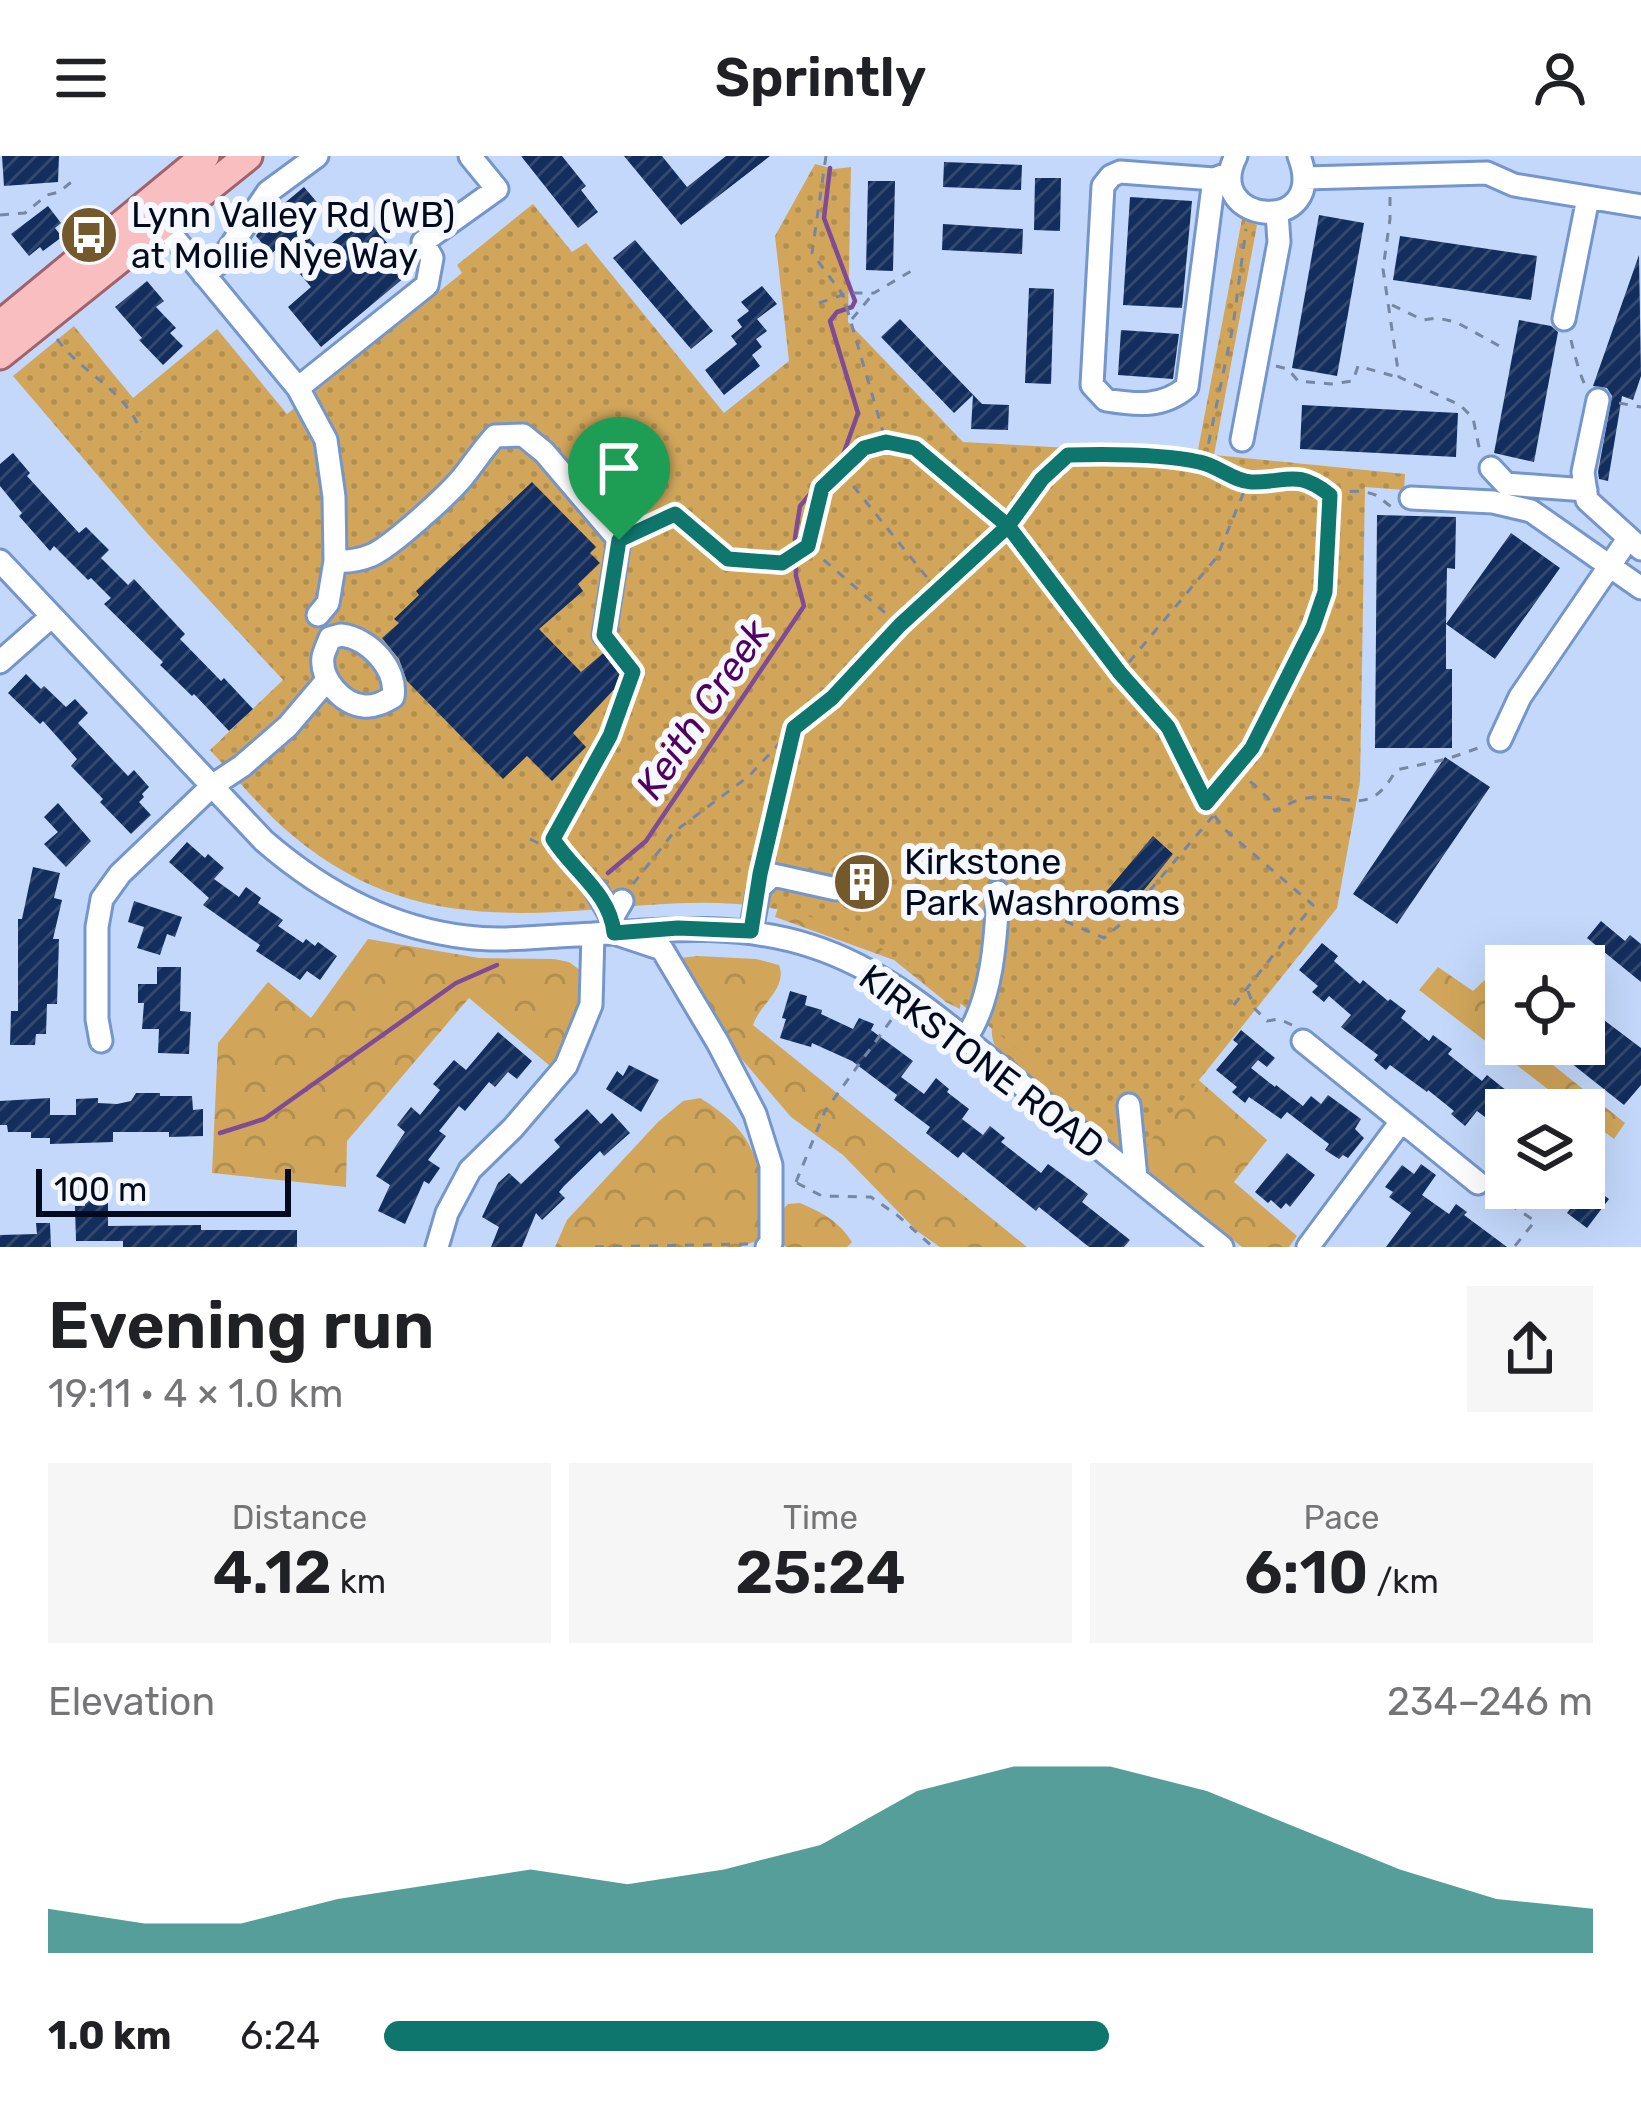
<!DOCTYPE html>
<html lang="en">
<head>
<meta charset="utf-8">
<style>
	:root { --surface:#fff; --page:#f6f6f6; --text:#202124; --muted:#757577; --accent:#0f766e }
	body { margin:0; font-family:Rubik,sans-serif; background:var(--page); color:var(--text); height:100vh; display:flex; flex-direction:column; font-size:45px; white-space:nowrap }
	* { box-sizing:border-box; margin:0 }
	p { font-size:39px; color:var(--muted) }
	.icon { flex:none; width:66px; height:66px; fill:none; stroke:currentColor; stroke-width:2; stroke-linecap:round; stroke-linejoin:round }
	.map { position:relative; height:1091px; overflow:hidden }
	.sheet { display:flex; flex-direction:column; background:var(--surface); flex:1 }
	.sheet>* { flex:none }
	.buttons { position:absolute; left:1485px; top:789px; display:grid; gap:24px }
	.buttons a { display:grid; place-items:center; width:120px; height:120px; border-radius:0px; background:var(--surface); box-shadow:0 12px 48px #0002; font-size:60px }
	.scale { position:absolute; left:36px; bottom:30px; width:255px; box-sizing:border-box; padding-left:12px; border:6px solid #020b1e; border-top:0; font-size:33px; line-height:42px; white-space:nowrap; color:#020b1e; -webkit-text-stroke:9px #f5f8fe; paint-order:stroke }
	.pin { position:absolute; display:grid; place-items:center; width:102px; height:102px; color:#fff; margin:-123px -51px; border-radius:50% 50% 50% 0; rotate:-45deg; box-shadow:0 0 12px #0007 }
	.pin .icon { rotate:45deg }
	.round { display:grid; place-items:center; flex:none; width:126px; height:126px; border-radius:0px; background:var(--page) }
	.summary { display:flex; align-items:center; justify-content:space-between; height:204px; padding:0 48px }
	h1 { font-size:66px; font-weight:600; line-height:90px }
	.figures { display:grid; grid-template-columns:repeat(3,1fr); gap:18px; height:204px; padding:12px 48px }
	.figures div { display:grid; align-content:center; border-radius:0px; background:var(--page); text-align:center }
	.figures b { font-size:60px; font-weight:600 }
	.figures small { font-size:33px; font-weight:400 }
	.figures p { font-size:33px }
	.chart { height:336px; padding:24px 48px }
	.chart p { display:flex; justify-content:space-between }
	.chart svg { width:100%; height:216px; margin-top:12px; fill:var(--accent); opacity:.7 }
	ul { padding:0 48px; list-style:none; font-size:39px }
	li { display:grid; grid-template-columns:192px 144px 1fr; align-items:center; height:90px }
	li i { height:30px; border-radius:15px; background:var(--accent) }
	header { display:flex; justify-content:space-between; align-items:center; height:156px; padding:0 48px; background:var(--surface); font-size:54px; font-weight:600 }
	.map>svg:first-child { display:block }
</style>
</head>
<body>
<header><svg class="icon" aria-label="menu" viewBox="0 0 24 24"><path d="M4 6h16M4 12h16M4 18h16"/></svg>Sprintly<svg class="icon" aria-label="person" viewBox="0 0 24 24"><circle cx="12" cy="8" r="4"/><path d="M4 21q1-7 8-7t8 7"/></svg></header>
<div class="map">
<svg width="1641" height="1091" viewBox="0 0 1641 1091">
	<defs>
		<pattern id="forest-crowns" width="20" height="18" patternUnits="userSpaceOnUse" patternTransform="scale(3)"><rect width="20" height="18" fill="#d1a65b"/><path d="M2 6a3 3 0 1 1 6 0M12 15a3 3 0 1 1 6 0" fill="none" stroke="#b28e4f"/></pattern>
		<pattern id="park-dots" width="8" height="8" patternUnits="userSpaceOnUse" patternTransform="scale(3)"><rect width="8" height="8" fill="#d1a65b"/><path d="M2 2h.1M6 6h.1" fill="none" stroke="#b28e4f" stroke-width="1.8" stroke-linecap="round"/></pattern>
		<pattern id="building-hatch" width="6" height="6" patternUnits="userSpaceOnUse" patternTransform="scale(3)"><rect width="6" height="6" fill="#132e5c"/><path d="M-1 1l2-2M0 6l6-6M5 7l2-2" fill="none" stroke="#33496f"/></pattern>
	</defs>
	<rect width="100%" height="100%" fill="#c3d8fb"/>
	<path fill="url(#forest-crowns)" d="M 778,752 L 964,795 L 960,853 L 946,846 L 894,804 L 775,761 Z
		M 368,783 L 479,802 L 554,803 L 569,806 L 580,814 L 586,829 L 570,888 L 550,910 L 469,842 L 347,985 L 346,1031 L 212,1017 L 218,887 L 268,826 L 311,862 Z
		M 1520,791 C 1536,792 1545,796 1555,809 L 1506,810 L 1506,888 L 1527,888 L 1625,967 L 1614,983 L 1584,961 L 1584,954 L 1575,954 L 1419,834 L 1438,811 L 1473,835 Z
		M 698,800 L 756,803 L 779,809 C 788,832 760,848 753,869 L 1027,1091 L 940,1091 L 917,1075 L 843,999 L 791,961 L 723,881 L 671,803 Z
		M 992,869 L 1185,912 L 1267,984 L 1234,1026 L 1297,1080 L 1289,1091 L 1242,1091 L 1002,899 C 993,889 991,882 992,869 Z
		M 700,942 C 759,978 760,1009 768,1073 L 759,1084 L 740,1091 L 555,1091 L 567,1064 L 658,966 L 683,945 Z
		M 800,1047 C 821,1056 839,1065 852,1086 L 847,1091 L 786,1091 L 778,1083 C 777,1069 778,1058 788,1048 Z"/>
	<path fill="url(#park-dots)" d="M 815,8 L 834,13 L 851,11 L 848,166 L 963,286 L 1197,299 L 1242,63 L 1257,69 L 1214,299 L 1405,318 L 1404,334 L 1365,331 L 1360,626 L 1337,752 L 1143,994 C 1096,956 1048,918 1001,880 C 939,830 879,779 800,758 C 733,741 668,747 601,753 C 483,763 387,759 292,679 C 262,654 236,622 210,594 L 283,524 L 146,376 L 13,220 L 74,170 L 133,242 L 217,173 L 287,258 L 462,117 L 457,109 L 533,48 L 572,96 L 586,87 L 724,257 L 789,205 L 775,80 Z"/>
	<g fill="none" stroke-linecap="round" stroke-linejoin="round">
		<path stroke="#7f4b95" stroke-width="4.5" d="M 608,717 L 646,685 L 804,450 L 796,420 L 795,382 L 800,350 L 843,299 L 858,257 L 830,165 L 837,156 L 852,151 L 855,145 L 824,62 L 830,12
			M 220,977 L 264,963 L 456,827 L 497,809"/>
	</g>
	<path fill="url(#building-hatch)" d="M 2,0 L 59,0 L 58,26 L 4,30 Z
		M 521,0 L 562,0 L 586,30 L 581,34 L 598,56 L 578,72 Z
		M 624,0 L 662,0 L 687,31 L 726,0 L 770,0 L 681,69 Z
		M 944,6 L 1022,9 L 1021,34 L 943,31 Z
		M 1035,22 L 1061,22 L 1060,75 L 1034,74 Z
		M 868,25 L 895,25 L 893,115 L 866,114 Z
		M 304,31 L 321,51 L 298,69 L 321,96 L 365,60 L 411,116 L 321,191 L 288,151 L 311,131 L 278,92 L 271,98 L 256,80 L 269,60 Z
		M 1130,41 L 1192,45 L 1182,152 L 1123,149 Z
		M 48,50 L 61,67 L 55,72 L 62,81 L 43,95 L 40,91 L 29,100 L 11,78 Z
		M 1319,59 L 1364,67 L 1337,220 L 1292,212 Z
		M 943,68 L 1023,73 L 1022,98 L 942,94 Z
		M 1400,80 L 1537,100 L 1531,144 L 1393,124 Z
		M 635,84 L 713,175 L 691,193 L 613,102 Z
		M 1639,99 L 1641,220 L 1633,244 L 1622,240 L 1608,325 L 1599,323 L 1598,316 L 1612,240 L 1607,232 L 1593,230 Z
		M 147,125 L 164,145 L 156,151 L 176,172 L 170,177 L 183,190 L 163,209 L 139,184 L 142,182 L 115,151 Z
		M 762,130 L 777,148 L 757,163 L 767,175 L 756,183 L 762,191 L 752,199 L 760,210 L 724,239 L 705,214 L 737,188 L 731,180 L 742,171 L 737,164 L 749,155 L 741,146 Z
		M 1029,132 L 1054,133 L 1051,228 L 1025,227 Z
		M 900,163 L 982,248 L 1009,249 L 1008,274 L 971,273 L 973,239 L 954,257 L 881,181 Z
		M 1519,164 L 1551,170 L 1558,176 L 1534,306 L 1494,297 Z
		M 1121,174 L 1179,178 L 1173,223 L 1118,219 Z
		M 1302,249 L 1458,257 L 1456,301 L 1300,293 Z
		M 13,297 L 30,317 L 27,320 L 79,377 L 86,371 L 109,394 L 101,402 L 128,429 L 134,423 L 185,478 L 180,483 L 221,525 L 224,522 L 253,553 L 229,575 L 194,538 L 192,540 L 160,509 L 163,506 L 104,448 L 111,442 L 91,422 L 88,424 L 54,390 L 50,395 L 19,360 L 22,357 L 0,330 L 0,308 Z
		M 532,326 L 596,391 L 590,397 L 600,407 L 578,428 L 583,435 L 539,473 L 581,516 L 608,493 L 621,511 L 623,519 L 621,526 L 573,577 L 586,591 L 552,625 L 527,600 L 503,623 L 407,525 L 399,503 L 382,482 L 399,467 L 394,463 L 419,439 L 416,435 Z
		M 1377,359 L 1456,361 L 1455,413 L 1447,412 L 1446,468 L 1446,513 L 1452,513 L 1452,592 L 1375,592 Z
		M 1511,377 L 1560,412 L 1495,503 L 1446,468 Z
		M 26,518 L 41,533 L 44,530 L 66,551 L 75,543 L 88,557 L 78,567 L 128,620 L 134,614 L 149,631 L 142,638 L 144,641 L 139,646 L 151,659 L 131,678 L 100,646 L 103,643 L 71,610 L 77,603 L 43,565 L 40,568 L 8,537 Z
		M 1445,601 L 1490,631 L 1397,768 L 1353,738 Z
		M 58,647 L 91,685 L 66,711 L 44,688 L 58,676 L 44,661 Z
		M 1153,680 L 1173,698 L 1123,760 L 1101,742 Z
		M 187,686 L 205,702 L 208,698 L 224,712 L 214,723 L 239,741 L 246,731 L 261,742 L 258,747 L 283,764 L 278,770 L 303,787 L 306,783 L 315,790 L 318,786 L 337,800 L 320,824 L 307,815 L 300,824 L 256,795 L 260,789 L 203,749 L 209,742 L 169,706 Z
		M 33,711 L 60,717 L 54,742 L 62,744 L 53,783 L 59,783 L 57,848 L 47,848 L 46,878 L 36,878 L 35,889 L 10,889 L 11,855 L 18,855 L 18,763 L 22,763 Z
		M 134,745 L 182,761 L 175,781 L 167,778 L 160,799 L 137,792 L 144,771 L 128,766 Z
		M 1601,765 L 1625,785 L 1630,779 L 1641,788 L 1641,826 L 1587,782 Z
		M 1322,787 L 1338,800 L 1334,805 L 1360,828 L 1363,824 L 1388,845 L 1390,843 L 1406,855 L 1401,862 L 1429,885 L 1433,879 L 1452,893 L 1448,898 L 1482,925 L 1487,919 L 1507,935 L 1509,933 L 1515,937 L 1517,933 L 1546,954 L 1506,954 L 1506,965 L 1501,973 L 1477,955 L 1465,970 L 1451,958 L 1454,955 L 1428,934 L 1427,936 L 1390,909 L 1386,914 L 1374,904 L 1378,899 L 1341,871 L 1351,859 L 1329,840 L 1324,846 L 1312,836 L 1318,830 L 1299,814 Z
		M 157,811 L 181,811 L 180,855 L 191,856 L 189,898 L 158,897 L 159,873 L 142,873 L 144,847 L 138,847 L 138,828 L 157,828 Z
		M 790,835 L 807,840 L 805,849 L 822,854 L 821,858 L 853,873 L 859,862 L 874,868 L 871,874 L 913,905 L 901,921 L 924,938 L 936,922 L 949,933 L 947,936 L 969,953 L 962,963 L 983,979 L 990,970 L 1005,982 L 1001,986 L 1041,1017 L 1048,1008 L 1070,1024 L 1088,1038 L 1082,1046 L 1130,1084 L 1124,1091 L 1089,1091 L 1039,1051 L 1036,1055 L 963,996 L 958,1002 L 926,977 L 930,971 L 894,944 L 897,939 L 852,905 L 812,887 L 811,891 L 780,882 L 786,863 L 782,862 Z
		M 1584,849 L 1641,892 L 1641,929 L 1624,949 L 1547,888 L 1584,888 Z
		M 1241,874 L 1275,902 L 1267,911 L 1258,904 L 1251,912 L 1275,931 L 1276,929 L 1303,950 L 1311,940 L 1321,948 L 1328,939 L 1361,963 L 1355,973 L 1364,982 L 1348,1002 L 1343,999 L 1339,1003 L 1325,994 L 1329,988 L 1287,956 L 1281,963 L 1249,941 L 1245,947 L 1232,936 L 1237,931 L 1216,914 L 1238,888 L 1233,884 Z
		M 498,876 L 532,905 L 517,923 L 508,916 L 495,931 L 489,926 L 465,955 L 459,950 L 439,975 L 446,980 L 428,1004 L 440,1012 L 429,1028 L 424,1025 L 405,1068 L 378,1055 L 390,1029 L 376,1020 L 405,976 L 397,969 L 411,951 L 420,959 L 440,934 L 433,928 L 454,904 L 466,914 Z
		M 629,909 L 659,924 L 641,956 L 606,933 L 617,915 L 623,920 Z
		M 136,937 L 160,937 L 160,940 L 192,940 L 193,954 L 203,953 L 203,980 L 169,981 L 169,976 L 113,976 L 113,986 L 50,988 L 50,982 L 31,982 L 31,976 L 8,976 L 7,969 L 0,969 L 0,945 L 50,942 L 50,959 L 76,959 L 76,943 L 98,942 L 98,947 L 117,948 L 131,945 Z
		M 587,953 L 601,968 L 612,957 L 630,977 L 604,1000 L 600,995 L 564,1030 L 559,1036 L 565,1042 L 542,1064 L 536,1057 L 522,1091 L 491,1091 L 499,1071 L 482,1061 L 498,1027 L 509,1017 L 521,1028 L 560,991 L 554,984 Z
		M 1287,997 L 1315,1019 L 1290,1051 L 1286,1047 L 1281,1053 L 1271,1044 L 1268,1047 L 1255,1036 Z
		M 1421,1008 L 1436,1019 L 1422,1039 L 1449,1058 L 1456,1048 L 1467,1056 L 1464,1059 L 1507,1091 L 1386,1091 L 1411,1057 L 1389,1041 L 1393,1036 L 1385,1031 L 1402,1009 L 1414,1018 Z
		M 1584,1024 L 1609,1043 L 1587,1072 L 1567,1057 L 1576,1045 L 1558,1032 L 1584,1032 Z
		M 85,1041 L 108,1041 L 108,1070 L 201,1069 L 201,1074 L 297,1074 L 297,1091 L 123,1091 L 123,1085 L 76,1085 L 75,1050 L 85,1050 Z
		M 36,1067 L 50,1067 L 51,1091 L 0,1091 L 0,1079 L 37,1078 Z"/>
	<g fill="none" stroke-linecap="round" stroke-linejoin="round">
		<g stroke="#7596cb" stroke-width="27">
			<path id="minor" d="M 1236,0 C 1201,69 1330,81 1299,0
				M 1305,22 L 1487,17 L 1514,29 L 1641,50
				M 1214,23 L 1187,231 C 1163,252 1136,249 1106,244 L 1092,229 L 1103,30 L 1111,20 L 1120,16 L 1214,23 L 1230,17
				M 156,60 L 298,232 L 326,284 L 334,341 L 335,405 L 328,447 L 318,459
				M 204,119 L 219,107 L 268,36 L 317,0
				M 1564,163 L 1588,42
				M 298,232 L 427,129 L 432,102 L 423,86 L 497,33 L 470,0
				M 1598,244 L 1583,316 L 1587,344 L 1641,393
				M 1242,284 L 1279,86 L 1277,57
				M 1491,312 L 1506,328 L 1586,334
				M 1411,342 L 1493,346 L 1531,355 L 1641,432
				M 0,405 L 264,685 C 322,735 388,772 466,781 C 497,785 527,782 558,780 C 643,776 728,763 811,790 C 893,816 957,877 1023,930 C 1089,984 1155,1038 1222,1091
				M 335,405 C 347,406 360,404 372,399 C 392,390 452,336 466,317 C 476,304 484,292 495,280 L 523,279 L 544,296 L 619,384 L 604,479
				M 341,479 C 369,482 398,513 393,541 C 384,546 375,551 364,550 C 342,548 320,523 323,501 C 323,498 329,485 330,482 Z
				M 0,506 L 52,460
				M 1500,584 L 1520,541 L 1628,383
				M 596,734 L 612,762
				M 622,745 L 612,762 L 614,777 L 662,793 L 718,887 L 755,958 L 771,1009 L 771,1087 L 767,1091
				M 751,775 L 759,732 L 773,719 L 836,733
				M 965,883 C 992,846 996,782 998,736
				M 101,885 L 97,863 L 97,771 L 102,743 L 120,718 L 212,630 L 242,610 L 288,570 L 327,524
				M 1303,885 L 1478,1027
				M 1129,949 L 1136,1022
				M 437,1091 L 447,1057 L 470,1014 L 513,972 L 566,910 L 591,849 L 593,778
				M 1308,1091 L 1400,967"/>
		</g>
		<g stroke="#a0636b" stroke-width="33">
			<path id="major" d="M 0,169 L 205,0
				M 0,199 L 248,0"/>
		</g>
		<path stroke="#7686a3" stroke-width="3" stroke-dasharray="9 9" stroke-linecap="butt" d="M 826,0 L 812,97 L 843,139 L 886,286
			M 1390,41 L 1390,63 L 1383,113 L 1399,221 L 1460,249 L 1473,262 L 1480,296
			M 0,59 L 25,57 L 47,39 L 59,36 L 75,23
			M 819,147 L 848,137 L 874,137 L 918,111
			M 1392,149 L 1423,164 L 1437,162 L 1456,166 L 1503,192
			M 852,163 L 873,138
			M 57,183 C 81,217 126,234 141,276
			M 1571,184 C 1573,193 1581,224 1586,230
			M 1276,210 L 1288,213 L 1298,225 L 1331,228 L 1353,225 L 1358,210 L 1397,221
			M 1619,247 L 1641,251
			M 1201,304 L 1208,290 L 1233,170 L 1246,73
			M 842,316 L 937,434
			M 1332,338 C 1345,335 1367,333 1379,341 C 1384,345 1389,350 1394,352
			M 637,376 L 675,358 L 727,403 L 783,407 L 808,390 L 822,332 L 864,292 L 886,286 L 915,292 L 1008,370 L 1120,517 L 1168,571 L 1206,647 L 1223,672 L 1313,749 L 1229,855
			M 810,392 L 898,468
			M 1124,516 L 1120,517 L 1217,401 L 1248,326
			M 1237,613 L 1268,642 L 1275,655 C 1284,651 1293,645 1302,643 C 1346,633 1367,667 1396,614 L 1447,603 L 1481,591
			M 1207,646 L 1252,592 L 1313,471 L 1325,436 L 1330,341
			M 530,683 L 538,687 L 553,683 L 563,699 L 583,719
			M 553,683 L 611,580 L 633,516 L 617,494
			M 763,705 L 794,574
			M 1007,716 L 1014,702
			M 633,728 L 674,676 L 749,620 L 794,572 L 832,542 L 900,469 L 1008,370 L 1042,323 L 1068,299 C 1106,298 1162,298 1199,306 C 1217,309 1233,325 1251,326 C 1287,327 1297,312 1330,339
			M 1014,755 L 1035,752 L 1104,782 L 1123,766 L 1213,660
			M 1248,835 L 1255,853 L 1267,865 L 1279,863 L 1292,869
			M 796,1026 L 825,955 L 897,856
			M 797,1027 L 822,1040 L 871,1041 L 897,1059 L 933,1091
			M 1494,1038 L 1535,1065 L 1514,1091
			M 595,1091 L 749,1088"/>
		<use href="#minor" stroke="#fff" stroke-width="21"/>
		<use href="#major" stroke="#f9bebf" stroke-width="27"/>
	</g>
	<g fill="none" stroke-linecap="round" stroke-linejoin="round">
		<g stroke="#fff" stroke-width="24">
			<path id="route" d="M 619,384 L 604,479 L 633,516 L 610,580 L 553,683 C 573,715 610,737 614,777 L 678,772 L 751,775 L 760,718 L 794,572 L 832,542 L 900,469 L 1008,370 L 1120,517 L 1168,571 L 1206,647 L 1252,592 L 1313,471 L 1325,436 L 1330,339 C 1296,312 1287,327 1251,326 C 1233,325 1217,309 1199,306 C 1162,298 1106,298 1068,299 L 1042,323 L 1008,370 L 915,292 L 886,286 L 864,292 L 822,332 L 808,390 L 782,407 L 728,403 L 675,358 L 619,384"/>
		</g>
		<use href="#route" stroke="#0f766e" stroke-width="15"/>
	</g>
	<defs>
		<g id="bus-disc" transform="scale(3)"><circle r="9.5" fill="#73592b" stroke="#f5f8fe"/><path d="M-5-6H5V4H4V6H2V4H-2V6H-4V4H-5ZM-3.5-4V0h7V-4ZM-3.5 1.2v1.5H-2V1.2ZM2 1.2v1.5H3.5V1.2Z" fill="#fff"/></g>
		<g id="building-disc" transform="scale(3)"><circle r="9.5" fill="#73592b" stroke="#f5f8fe"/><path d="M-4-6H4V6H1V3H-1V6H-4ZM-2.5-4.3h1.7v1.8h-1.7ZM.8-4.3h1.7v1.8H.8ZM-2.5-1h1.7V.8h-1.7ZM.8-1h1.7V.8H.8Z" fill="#fff"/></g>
	</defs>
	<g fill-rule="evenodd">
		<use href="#bus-disc" x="89" y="79"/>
		<use href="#building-disc" x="862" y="726"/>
	</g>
	<g text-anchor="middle" stroke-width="12" stroke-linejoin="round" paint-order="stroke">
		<g font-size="36" fill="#020b1e" stroke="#f5f8fe" text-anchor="start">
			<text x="131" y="71">Lynn Valley Rd (WB)<tspan x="131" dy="41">at Mollie Nye Way</tspan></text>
			<text x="904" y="718">Kirkstone<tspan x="904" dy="41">Park Washrooms</tspan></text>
		</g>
		<g font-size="36" fill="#020b1e" stroke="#f5f8fe">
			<text transform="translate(982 905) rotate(37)" y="13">KIRKSTONE ROAD</text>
		</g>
		<g font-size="39" font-style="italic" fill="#500060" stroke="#f5f8fe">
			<text transform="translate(702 553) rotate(-56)" y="14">Keith Creek</text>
		</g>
	</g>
</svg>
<div class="buttons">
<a><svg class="icon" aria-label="locate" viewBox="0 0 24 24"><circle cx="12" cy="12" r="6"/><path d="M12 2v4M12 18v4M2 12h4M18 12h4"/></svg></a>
<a><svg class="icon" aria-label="layers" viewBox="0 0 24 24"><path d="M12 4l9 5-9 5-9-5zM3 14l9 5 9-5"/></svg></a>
</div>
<div class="scale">100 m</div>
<div class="pin" style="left:619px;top:384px;background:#1e9e55"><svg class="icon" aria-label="arrive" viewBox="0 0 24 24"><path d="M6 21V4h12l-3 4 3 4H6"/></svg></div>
</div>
<section class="sheet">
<div class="summary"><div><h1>Evening run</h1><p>19:11 · 4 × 1.0 km</p></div><a class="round"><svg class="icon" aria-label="share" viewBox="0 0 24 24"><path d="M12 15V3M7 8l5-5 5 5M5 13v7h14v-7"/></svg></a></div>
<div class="figures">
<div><p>Distance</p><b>4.12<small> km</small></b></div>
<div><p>Time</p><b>25:24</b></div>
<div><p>Pace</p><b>6:10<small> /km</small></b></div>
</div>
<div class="chart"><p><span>Elevation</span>234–246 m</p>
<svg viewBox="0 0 160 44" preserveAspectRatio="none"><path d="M0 44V35L10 38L20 38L30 33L40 30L50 27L60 30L70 27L80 22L90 11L100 6L110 6L120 11L130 19L140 27L150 33L160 35V44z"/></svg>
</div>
<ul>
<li><b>1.0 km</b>6:24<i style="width:60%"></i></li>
</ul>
</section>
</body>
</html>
